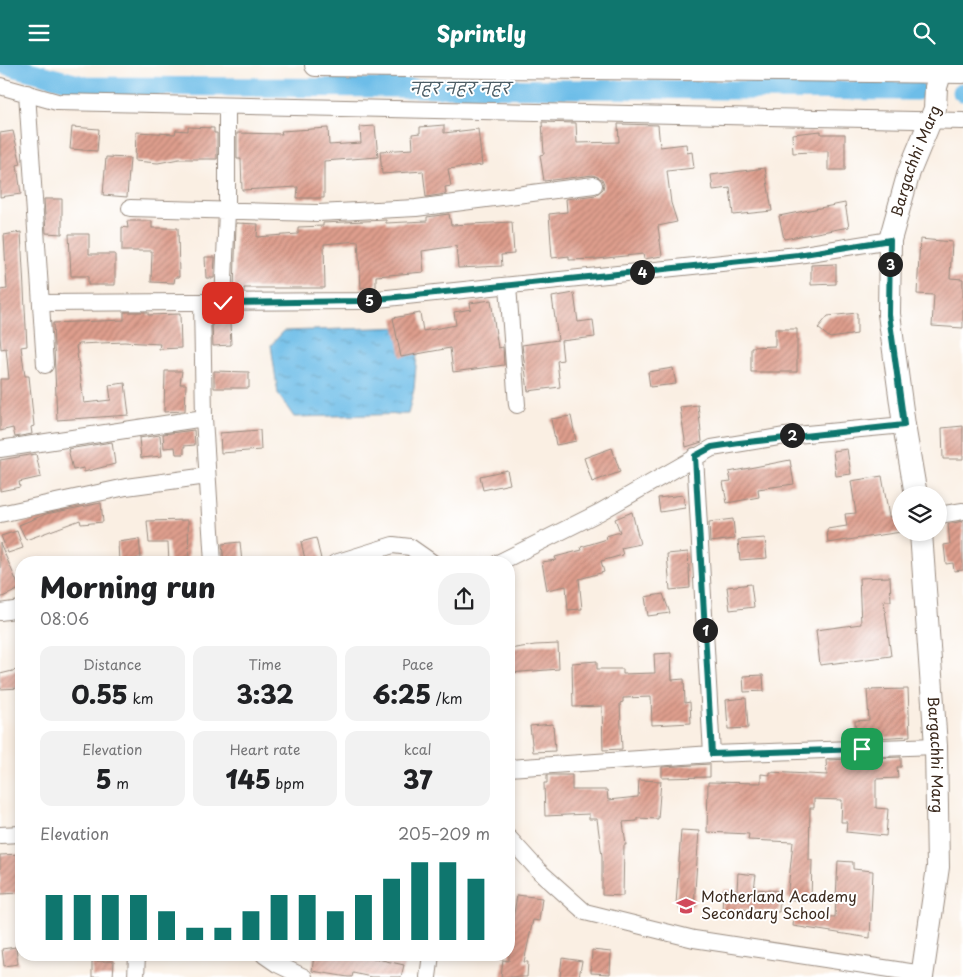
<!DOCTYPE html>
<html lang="en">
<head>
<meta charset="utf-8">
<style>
	:root { --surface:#fff; --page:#f2f2f2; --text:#202124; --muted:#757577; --accent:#0f766e }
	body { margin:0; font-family:"Playpen Sans","Playpen Sans Deva",sans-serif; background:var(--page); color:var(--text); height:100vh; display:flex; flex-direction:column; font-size:19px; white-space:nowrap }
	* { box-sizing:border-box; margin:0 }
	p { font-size:16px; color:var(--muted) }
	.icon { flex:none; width:28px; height:28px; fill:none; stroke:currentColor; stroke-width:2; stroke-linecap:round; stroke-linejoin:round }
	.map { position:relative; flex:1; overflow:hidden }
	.sheet { position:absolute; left:15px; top:491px; width:500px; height:405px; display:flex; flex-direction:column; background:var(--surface); border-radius:20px; box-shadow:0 2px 8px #0003 }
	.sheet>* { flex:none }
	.fabs { position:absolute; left:892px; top:421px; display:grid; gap:10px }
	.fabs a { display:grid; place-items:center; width:55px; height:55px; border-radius:50%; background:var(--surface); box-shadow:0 2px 8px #0003; font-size:25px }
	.pin { position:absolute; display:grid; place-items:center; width:42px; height:42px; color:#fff; margin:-21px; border-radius:10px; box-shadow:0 2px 8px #0006 }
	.km { position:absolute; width:25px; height:25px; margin:-12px; border-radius:50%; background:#222; color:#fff; font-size:14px; line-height:25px; text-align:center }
	.round { display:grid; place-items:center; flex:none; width:52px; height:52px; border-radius:20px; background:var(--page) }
	.headline { display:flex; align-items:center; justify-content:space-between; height:85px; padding:0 25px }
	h1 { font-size:28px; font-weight:800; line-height:38px }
	.stats { display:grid; grid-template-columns:repeat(3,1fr); gap:8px; height:85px; padding:5px 25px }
	.stats div { display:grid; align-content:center; border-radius:12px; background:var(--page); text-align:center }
	.stats b { font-size:25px; font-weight:800 }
	.stats small { font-size:14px; font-weight:400 }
	.stats p { font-size:14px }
	.chart { height:140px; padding:10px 25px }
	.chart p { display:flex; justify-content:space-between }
	.chart svg { width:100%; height:90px; margin-top:5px; stroke:var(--accent); stroke-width:6 }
	header { display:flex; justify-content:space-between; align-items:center; height:65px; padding:0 25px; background:var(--accent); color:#fff; font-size:22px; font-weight:800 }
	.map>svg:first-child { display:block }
</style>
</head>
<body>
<header><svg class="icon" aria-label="menu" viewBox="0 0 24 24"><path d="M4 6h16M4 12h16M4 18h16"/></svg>Sprintly<svg class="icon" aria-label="search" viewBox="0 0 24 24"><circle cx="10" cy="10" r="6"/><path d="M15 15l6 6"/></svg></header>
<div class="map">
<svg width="963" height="912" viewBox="0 0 963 912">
	<defs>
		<pattern id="water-ripples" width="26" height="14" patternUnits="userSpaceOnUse" patternTransform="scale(1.25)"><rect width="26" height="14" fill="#6dbde8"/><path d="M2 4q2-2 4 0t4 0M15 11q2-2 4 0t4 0" fill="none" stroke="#5b9abb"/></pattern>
		<pattern id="building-hatch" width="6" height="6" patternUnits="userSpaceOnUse" patternTransform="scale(1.25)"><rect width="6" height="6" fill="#de9e8d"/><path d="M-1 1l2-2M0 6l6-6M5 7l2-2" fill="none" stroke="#b58173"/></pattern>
	</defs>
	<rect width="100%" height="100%" fill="#fff"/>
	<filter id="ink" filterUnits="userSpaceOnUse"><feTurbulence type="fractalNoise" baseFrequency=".02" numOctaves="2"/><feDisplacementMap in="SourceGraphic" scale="10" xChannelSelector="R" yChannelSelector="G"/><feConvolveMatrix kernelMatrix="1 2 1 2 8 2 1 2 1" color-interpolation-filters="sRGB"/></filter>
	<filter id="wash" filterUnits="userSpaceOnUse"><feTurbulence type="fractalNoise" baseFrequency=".0096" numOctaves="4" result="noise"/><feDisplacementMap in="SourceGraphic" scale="20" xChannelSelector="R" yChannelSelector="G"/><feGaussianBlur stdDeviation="1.12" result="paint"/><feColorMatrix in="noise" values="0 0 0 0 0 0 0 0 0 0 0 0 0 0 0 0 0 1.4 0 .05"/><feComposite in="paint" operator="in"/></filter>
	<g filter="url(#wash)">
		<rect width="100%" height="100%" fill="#faefe3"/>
		<path fill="url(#water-ripples)" stroke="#547483" d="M 405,262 L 418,278 L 414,324 L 408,349 L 294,352 L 278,329 L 271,280 L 284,266 Z"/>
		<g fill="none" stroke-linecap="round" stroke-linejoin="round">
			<path stroke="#6dbde8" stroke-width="19" d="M 5,0 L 86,21 L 917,26
				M 962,27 L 963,27"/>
		</g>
		<g id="blocks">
			<path fill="url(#building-hatch)" d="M 542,57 L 576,58 L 577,78 L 619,77 L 618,59 L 658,60 L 660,82 L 686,79 L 687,88 L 692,87 L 694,103 L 667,106 L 671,138 L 677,157 L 658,161 L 662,191 L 644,194 L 643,189 L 597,194 L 569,195 L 569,191 L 552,193 L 549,149 L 567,147 L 566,134 L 596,130 L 603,124 L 604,119 L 602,114 L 593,110 L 544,116 L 540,90 L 544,89 Z
				M 444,60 L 444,68 L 478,64 L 482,100 L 448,104 L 451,121 L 445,122 L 446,129 L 426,132 L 423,106 L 382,109 L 380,86 L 413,84 L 412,69 L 420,68 L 420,62 Z
				M 375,61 L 378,92 L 324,96 L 324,133 L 297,133 L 298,122 L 242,125 L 241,94 L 237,94 L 237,68 L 282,69 L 281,66 L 328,63 L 329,80 L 361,78 L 360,62 Z
				M 72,62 L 99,64 L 97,86 L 70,84 Z
				M 188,62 L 214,63 L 214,68 L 217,68 L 217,94 L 179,94 L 158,98 L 135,96 L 136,67 L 175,69 L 176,65 L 188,66 Z
				M 13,66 L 21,99 L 17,100 L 21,129 L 0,132 L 0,68 Z
				M 821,66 L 821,69 L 845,69 L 845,105 L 828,105 L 828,86 L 793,88 L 792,69 Z
				M 106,92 L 130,93 L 127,132 L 103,130 Z
				M 765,103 L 772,146 L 733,150 L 730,123 L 713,125 L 711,110 Z
				M 44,134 L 62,134 L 62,169 L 46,168 Z
				M 845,138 L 849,162 L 784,174 L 779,151 Z
				M 449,149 L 451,160 L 512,157 L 514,189 L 501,190 L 502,201 L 458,203 L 456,181 L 422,186 L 424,207 L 376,211 L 376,222 L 361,223 L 358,176 L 324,179 L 325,223 L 244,223 L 244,227 L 234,227 L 236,158 L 258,159 L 257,172 L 298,169 L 298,162 L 323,161 L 323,158 L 386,155 L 386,158 L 427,156 L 427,152 Z
				M 127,156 L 152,156 L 152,163 L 178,163 L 179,212 L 175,212 L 174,218 L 151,217 L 152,186 L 122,186 L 122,162 L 128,163 Z
				M 21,167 L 27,281 L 21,282 L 25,311 L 29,311 L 34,361 L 31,362 L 32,369 L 15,372 L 13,363 L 0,366 L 0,314 L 9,314 L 6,283 L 1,284 L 0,272 L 0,225 L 7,224 L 4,170 Z
				M 69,169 L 89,169 L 89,189 L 115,189 L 115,220 L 88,220 L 88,211 L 71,211 Z
				M 920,174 L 952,177 L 950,213 L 963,214 L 963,263 L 932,261 L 934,230 L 917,229 Z
				M 205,192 L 215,192 L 214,213 L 206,213 Z
				M 836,199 L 836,219 L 811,220 L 811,200 Z
				M 574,228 L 578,257 L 593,255 L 595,272 L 561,276 L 563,295 L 557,296 L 560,322 L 528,326 L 522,280 L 558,275 L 552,232 Z
				M 491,235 L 498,283 L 503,282 L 504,300 L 453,307 L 450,283 L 401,292 L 393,253 L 420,248 L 423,266 L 456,260 L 454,247 L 471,244 L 470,238 Z
				M 124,247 L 148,247 L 148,250 L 180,249 L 181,283 L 159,284 L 160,279 L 124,277 L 79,279 L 76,281 L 84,338 L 111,335 L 109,320 L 125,318 L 129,350 L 57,355 L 53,258 L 124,255 Z
				M 857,248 L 857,269 L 830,273 L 818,263 L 828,251 Z
				M 230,258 L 231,280 L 213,281 L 212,259 Z
				M 775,264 L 797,264 L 797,307 L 751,307 L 751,282 L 775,281 Z
				M 673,303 L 676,319 L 650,322 L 648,307 Z
				M 165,306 L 182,306 L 180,319 L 186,319 L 185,346 L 164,347 Z
				M 214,306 L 249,307 L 249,323 L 214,323 Z
				M 698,340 L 702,377 L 686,382 L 680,342 Z
				M 571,351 L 576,376 L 556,380 L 551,354 Z
				M 963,361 L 963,394 L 943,394 L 942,363 Z
				M 194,365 L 195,380 L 184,381 L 184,389 L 176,389 L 175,382 L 164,383 L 163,369 Z
				M 260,365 L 261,385 L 221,388 L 220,368 Z
				M 160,370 L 162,391 L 141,393 L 139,373 Z
				M 112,377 L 115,399 L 84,407 L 84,403 L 73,405 L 68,384 Z
				M 612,383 L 620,407 L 592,417 L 584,393 Z
				M 847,384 L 851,409 L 836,411 L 833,386 Z
				M 36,389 L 41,412 L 19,417 L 20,422 L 0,426 L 0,395 Z
				M 790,395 L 794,419 L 758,424 L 759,432 L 727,438 L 723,417 L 731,416 L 729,407 Z
				M 507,405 L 510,419 L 483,425 L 480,411 Z
				M 882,411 L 889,452 L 900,451 L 901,467 L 828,478 L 827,464 L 847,461 L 845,449 L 856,448 L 851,416 Z
				M 683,430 L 685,443 L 660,447 L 658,433 Z
				M 101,438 L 103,457 L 81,459 L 80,455 L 26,475 L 19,460 L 46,449 Z
				M 632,447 L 640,479 L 621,483 L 623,490 L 601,496 L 604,507 L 579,514 L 582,544 L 568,545 L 566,521 L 547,525 L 542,497 L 556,495 L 555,492 L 582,485 L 581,482 L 607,474 L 606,471 L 620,467 L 615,454 Z
				M 733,454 L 735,474 L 710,477 L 709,457 Z
				M 188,455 L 189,498 L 169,498 L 168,478 L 149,478 L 147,456 Z
				M 963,456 L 963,505 L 954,506 L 953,498 L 946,499 L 944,480 L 950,479 L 948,459 Z
				M 17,466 L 23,483 L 8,488 L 1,471 Z
				M 316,473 L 321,494 L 306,498 L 301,477 Z
				M 765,473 L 767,493 L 740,495 L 738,475 Z
				M 139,474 L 141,493 L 136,494 L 136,498 L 119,498 L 118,477 Z
				M 240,477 L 242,498 L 224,498 L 222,479 Z
				M 0,478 L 20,524 L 0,533 Z
				M 688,487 L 690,523 L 670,525 L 667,489 Z
				M 890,512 L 891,536 L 884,536 L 891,591 L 820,600 L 816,565 L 861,559 L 859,513 Z
				M 751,519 L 754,542 L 730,545 L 727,522 Z
				M 663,529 L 670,548 L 648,551 L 645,532 Z
				M 558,579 L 559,604 L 509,608 L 509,584 L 535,580 Z
				M 671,588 L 672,615 L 684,614 L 685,638 L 690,637 L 691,658 L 652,660 L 651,632 L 623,633 L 623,637 L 620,638 L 622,684 L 603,685 L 602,641 L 573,642 L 572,598 L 597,596 L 597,604 L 623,604 L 623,609 L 655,608 L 654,589 Z
				M 21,604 L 21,623 L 0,624 L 0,609 Z
				M 763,610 L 764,626 L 744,627 L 743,611 Z
				M 908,624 L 910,671 L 856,674 L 855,656 L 869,655 L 867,625 Z
				M 746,633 L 748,663 L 728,664 L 726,635 Z
				M 553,659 L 555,686 L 533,687 L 530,661 Z
				M 901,692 L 901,702 L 897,702 L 898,713 L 876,714 L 876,743 L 888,744 L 886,771 L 846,767 L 847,757 L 841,757 L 842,735 L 814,734 L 814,743 L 810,743 L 809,795 L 812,795 L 811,837 L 787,834 L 793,777 L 748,775 L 749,769 L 707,767 L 708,717 L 761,718 L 761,709 L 770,710 L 770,707 L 827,710 L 826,695 Z
				M 710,699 L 710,712 L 662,713 L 662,702 Z
				M 547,710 L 572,710 L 572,725 L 607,725 L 608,735 L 638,732 L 639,715 L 661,716 L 658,754 L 637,753 L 637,756 L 623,757 L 626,780 L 624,780 L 623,831 L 602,830 L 602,791 L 597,754 L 589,754 L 589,749 L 545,751 L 544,718 L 547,718 Z
				M 681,765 L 699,766 L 694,841 L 676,840 Z
				M 21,789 L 21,828 L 0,829 L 0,790 Z
				M 838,796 L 853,797 L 853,804 L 873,806 L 870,873 L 793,861 L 794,850 L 835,852 Z
				M 738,808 L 756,810 L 754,824 L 780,826 L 779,847 L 739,844 L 739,849 L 722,848 L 723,824 L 737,825 Z
				M 517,830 L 542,833 L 539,856 L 533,855 L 524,897 L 528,897 L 527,912 L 501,912 L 503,895 L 509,896 L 509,879 Z
				M 16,882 L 18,899 L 4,901 L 2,884 Z
				M 592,885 L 611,887 L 610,909 L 591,908 Z
				M 314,890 L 360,890 L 404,900 L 401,912 L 371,912 L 353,908 L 352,912 L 348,912 L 312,906 Z
				M 562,893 L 582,896 L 579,912 L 560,912 Z
				M 92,896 L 114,896 L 113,912 L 92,912 Z"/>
		</g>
	</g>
	<g filter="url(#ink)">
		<use href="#blocks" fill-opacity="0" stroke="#9a8c80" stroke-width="1"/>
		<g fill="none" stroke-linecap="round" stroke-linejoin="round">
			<g stroke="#9a8c80" stroke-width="18">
				<path id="street" d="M 0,21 L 57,37 L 963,56
					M 27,28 L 45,300
					M 130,143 L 318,148 L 416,143 L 594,120
					M 508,221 L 517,340
					M 41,238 L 359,236 L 798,190 L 890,175
					M 202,238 L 204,353 L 213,498
					M 223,238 L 227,146 L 227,42
					M 0,384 L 204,353
					M 695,391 L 712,689
					M 0,449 L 126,422 L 207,411
					M 939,450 L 963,446
					M 335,498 L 393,480 L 410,482 L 433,498
					M 498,498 L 600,447 L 712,383 L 785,371 L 904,360
					M 0,547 L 21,544
					M 509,703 L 712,689 L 936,681
					M 0,770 L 21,769
					M 509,773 L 539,806 L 585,847 L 694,874 L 923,909
					M 264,890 L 277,899 L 304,912
					M 136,912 L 137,890
					M 428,912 L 431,890"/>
			</g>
			<g stroke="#9a8c80" stroke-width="24">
				<g id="secondary">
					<path d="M 316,0 L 963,7"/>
					<path id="s1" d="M 916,430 L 904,360 L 889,249 L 890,175 L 909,107 L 935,44 L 936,22 L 943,0"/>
					<path id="s2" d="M 921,468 L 936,681 L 938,802 L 922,912"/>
				</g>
			</g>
			<use href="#street" stroke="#fff" stroke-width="16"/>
			<use href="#secondary" stroke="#fff" stroke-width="22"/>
		</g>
	</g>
	<g fill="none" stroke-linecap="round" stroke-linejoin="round" filter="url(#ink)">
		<g stroke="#fff" stroke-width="10">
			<path id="route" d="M 223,238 L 359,236 L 798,190 L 890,175 L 889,250 L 904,360 L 739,378 L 712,382 L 695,391 L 712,689 L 862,684"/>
		</g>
		<use href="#route" stroke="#0f766e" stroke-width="6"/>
	</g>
	<defs>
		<g id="school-bare" transform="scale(1.5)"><path d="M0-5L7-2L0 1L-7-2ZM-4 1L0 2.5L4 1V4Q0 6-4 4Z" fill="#d1495b" stroke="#fff" stroke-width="2.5" paint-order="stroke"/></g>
	</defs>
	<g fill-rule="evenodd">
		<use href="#school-bare" x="686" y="841"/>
	</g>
	<g text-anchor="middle" stroke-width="4" stroke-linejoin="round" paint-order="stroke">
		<g font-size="15" fill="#3b2a1e" stroke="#fff">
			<text dy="5" stroke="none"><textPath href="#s1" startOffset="340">Bargachhi Marg</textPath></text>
			<text dy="5" stroke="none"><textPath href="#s2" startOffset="222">Bargachhi Marg</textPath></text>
		</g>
		<g font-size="15" fill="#3b2a1e" stroke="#fff" text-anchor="start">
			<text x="701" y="837">Motherland Academy<tspan x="701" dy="17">Secondary School</tspan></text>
		</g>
		<g font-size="16" font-style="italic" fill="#4c5d65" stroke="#fff">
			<text x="460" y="29">नहर नहर नहर</text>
		</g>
	</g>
</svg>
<div class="fabs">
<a><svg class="icon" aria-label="layers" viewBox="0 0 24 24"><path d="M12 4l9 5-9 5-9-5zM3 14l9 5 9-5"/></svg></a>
</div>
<div class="pin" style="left:862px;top:684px;background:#1e9e55"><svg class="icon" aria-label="arrive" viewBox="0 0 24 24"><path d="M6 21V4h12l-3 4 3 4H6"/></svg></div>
<div class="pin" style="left:223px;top:238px;background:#d93025"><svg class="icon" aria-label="check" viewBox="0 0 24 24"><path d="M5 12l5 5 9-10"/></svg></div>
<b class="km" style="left:705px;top:565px">1</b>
<b class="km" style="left:792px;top:370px">2</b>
<b class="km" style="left:890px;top:199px">3</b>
<b class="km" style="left:642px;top:207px">4</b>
<b class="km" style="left:369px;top:235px">5</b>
<section class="sheet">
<div class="headline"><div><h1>Morning run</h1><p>08:06</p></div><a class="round"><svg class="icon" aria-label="share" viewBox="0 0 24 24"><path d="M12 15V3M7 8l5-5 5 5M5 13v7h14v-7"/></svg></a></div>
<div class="stats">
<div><p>Distance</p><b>0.55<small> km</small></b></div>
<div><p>Time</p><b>3:32</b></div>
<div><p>Pace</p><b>6:25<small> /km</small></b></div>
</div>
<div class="stats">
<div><p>Elevation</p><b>5<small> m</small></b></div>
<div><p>Heart rate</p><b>145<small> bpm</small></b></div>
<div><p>kcal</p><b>37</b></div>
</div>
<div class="chart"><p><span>Elevation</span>205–209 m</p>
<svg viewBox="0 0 160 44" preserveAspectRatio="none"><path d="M5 44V22M15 44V22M25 44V22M35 44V22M45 44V30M55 44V38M65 44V38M75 44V30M85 44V22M95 44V22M105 44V30M115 44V22M125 44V14M135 44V6M145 44V6M155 44V14"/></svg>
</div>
</section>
</div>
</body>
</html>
